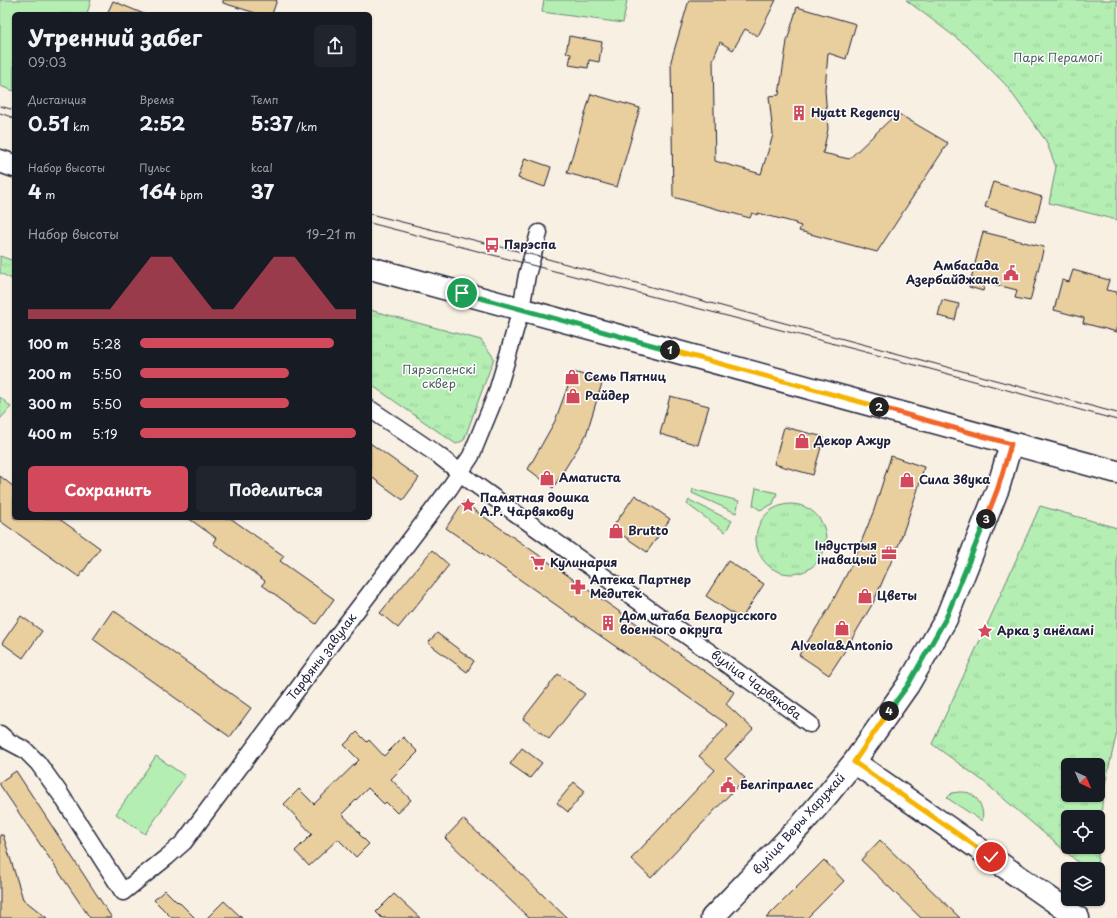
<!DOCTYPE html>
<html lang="ru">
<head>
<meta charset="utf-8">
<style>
	:root { --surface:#171b24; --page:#20242c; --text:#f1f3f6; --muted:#9ea1a6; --accent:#d1495b }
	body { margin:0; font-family:"Playpen Sans",sans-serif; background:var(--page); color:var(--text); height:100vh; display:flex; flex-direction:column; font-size:15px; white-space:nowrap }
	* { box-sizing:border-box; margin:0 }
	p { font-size:13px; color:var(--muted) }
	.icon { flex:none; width:22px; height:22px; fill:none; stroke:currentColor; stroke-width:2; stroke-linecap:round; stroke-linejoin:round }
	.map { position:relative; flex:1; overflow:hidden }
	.panel { position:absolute; left:12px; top:12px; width:360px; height:508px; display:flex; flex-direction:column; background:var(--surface); border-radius:6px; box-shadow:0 1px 3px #0004 }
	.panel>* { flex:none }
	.needle { width:26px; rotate:136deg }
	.controls { position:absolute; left:1061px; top:758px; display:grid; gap:8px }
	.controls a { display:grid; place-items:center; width:44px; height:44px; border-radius:6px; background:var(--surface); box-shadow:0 1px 3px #0004; font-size:20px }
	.pin { position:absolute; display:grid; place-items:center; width:34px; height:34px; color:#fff; margin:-17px; border:2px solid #fff; border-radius:50%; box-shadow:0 1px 4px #0007 }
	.km { position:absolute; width:20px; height:20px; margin:-10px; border-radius:50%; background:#222; color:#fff; font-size:11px; line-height:20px; text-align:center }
	.round { display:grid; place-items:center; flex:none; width:42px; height:42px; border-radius:6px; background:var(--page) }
	.headline { display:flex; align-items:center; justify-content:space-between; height:68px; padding:0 16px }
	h1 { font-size:22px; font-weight:700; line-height:30px }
	.metrics { display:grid; grid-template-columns:repeat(3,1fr); gap:6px; height:68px; padding:4px 16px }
	.metrics div { display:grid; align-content:center }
	.metrics b { font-size:20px; font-weight:700 }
	.metrics small { font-size:11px; font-weight:400 }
	.metrics p { font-size:11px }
	.chart { height:112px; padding:8px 16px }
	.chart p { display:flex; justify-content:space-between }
	.chart svg { width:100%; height:72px; margin-top:4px; fill:var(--accent); opacity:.7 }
	.primary-button { display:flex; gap:8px; margin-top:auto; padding:8px 16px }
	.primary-button a { flex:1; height:46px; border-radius:6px; background:var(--accent); color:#fff; font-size:16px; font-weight:700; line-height:46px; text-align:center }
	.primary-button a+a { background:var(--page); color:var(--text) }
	ul { padding:0 16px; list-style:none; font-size:13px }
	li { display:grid; grid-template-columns:64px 48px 1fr; align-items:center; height:30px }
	li i { height:10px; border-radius:5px; background:var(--accent) }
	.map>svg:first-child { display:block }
</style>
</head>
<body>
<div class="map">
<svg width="1117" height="918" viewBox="0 0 1117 918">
	<defs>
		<pattern id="park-tufts" width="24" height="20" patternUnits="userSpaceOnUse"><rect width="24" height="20" fill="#b4eeb2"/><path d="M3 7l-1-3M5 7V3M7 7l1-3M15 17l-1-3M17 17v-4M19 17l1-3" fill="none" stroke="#9acc9a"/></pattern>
	</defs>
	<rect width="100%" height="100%" fill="#f8f0e2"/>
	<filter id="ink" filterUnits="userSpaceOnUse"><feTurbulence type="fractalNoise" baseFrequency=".025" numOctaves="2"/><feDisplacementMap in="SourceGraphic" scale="8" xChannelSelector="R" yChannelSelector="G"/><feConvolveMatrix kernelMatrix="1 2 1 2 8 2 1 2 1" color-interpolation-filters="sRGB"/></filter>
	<g filter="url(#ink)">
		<path fill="#b4eeb2" stroke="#6b8876" d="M 0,0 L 91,0 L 87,14 L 14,14 L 14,91 L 0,86 Z
			M 544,0 L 627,0 L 623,23 L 542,12 Z
			M 0,397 L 11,407 L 0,419 Z
			M 756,488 L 777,493 L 773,504 L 760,510 L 753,505 Z
			M 693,489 L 739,501 L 736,513 L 692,493 Z
			M 689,500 L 732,521 L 725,532 L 687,504 Z
			M 156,756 L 185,776 L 145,834 L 116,814 Z
			M 959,792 C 962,792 967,792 969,793 C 979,797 985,811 982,821 L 947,798 L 952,793 Z"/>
		<path fill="url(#park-tufts)" stroke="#6b8876" fill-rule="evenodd" d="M 906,0 L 1117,0 L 1117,220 L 1049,203 L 1056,167 L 1046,141 L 1006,85 L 967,46 Z
			M 0,256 L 14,261 L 14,276 L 12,279 L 0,273 Z
			M 370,310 L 481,340 L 494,358 L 464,440 L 456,444 L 370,384 Z
			M756 539a35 35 0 1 1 70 0a35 35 0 1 1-70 0Z
			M 1040,506 L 1117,528 L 1117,732 L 1103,793 L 1097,869 L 1086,869 L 983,781 L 932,744 L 987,625 ZM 1068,765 L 1098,765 L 1098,795 L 1068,795 ZM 1068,817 L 1098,817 L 1098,847 L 1068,847 Z"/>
		<path fill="#e9ce9e" stroke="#22223b" d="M 223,0 L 277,0 L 272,14 L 259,14 L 223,3 Z
			M 689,0 L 776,0 L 758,36 L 745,29 L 733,50 L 720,42 L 713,60 L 715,161 L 761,174 L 773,135 L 769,96 L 779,95 L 787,41 L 797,7 L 856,24 L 846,59 L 828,53 L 825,90 L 828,129 L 823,153 L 849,159 L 897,113 L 948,143 L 877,252 L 799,231 L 801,226 L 795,224 L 796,223 L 758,213 L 758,215 L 752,213 L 750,218 L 673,197 L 671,61 Z
			M 113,1 L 144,14 L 107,14 Z
			M 569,36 L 602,42 L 599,62 L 589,60 L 588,68 L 569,65 L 571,54 L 566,53 Z
			M 591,94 L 640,108 L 617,187 L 567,173 Z
			M 525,158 L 551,167 L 545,187 L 518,178 Z
			M 993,182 L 1042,197 L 1035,222 L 985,207 Z
			M 983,232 L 1044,247 L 1030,301 L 1015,298 L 1017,290 L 985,282 L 983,291 L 969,287 Z
			M 1073,270 L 1109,280 L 1106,290 L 1117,292 L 1117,332 L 1083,323 L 1084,318 L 1054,310 L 1062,280 L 1069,282 Z
			M 942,300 L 959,304 L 955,320 L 938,316 Z
			M 573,372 L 603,380 L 586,435 L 553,488 L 528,469 L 555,421 Z
			M 670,396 L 709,406 L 698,445 L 660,434 Z
			M 784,427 L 824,437 L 813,475 L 774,464 Z
			M 370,443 L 419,478 L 403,500 L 370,476 Z
			M 891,456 L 924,467 L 917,492 L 899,544 L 873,603 L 846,649 L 829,675 L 799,655 L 829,608 L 854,560 L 874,510 Z
			M 0,476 L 14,487 L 14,518 L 58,518 L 100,548 L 79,577 L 0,521 Z
			M 635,495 L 670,519 L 647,552 L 612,528 Z
			M 463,502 L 734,692 L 726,704 L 753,729 L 725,759 L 745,778 L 651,878 L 631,859 L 715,770 L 699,756 L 728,725 L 446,528 Z
			M 188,518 L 230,518 L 284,556 L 280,561 L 334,599 L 316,624 L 262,585 L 265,581 L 213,543 L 216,538 Z
			M 432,550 L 449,565 L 398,628 L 380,613 Z
			M 728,561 L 764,584 L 741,619 L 706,596 Z
			M 113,610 L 251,708 L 230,737 L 93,639 Z
			M 21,616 L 42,631 L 23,658 L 2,643 Z
			M 437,633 L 474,661 L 467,672 L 428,643 Z
			M 558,674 L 585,694 L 549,739 L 523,719 Z
			M 357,732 L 367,742 L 369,740 L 384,756 L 403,737 L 418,752 L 391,779 L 411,800 L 397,813 L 386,802 L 384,804 L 368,788 L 342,814 L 360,833 L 359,834 L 369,844 L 356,857 L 338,839 L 309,866 L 295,851 L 312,834 L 284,804 L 299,789 L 314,804 L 359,760 L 344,745 Z
			M 522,748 L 542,763 L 530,778 L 510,764 Z
			M 16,771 L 112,918 L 90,918 L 0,785 L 0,782 Z
			M 574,782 L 585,791 L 568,812 L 557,803 Z
			M 463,819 L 498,852 L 567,918 L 529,918 L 445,838 Z
			M 0,835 L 3,835 L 23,899 L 47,918 L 0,918 Z
			M 880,840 L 960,918 L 921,918 L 861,860 Z
			M 824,860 L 844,881 L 807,918 L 766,918 Z
			M 165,890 L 177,902 L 178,901 L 195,918 L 172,918 L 154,900 Z
			M 394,894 L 420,918 L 382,918 L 376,912 Z
			M 224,901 L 242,918 L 207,918 Z"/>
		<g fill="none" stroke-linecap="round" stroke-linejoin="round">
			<g stroke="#22223b" stroke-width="19">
				<path id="street" d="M 370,409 L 438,455 L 472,482 L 810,724
					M 0,734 L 8,741 L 25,750 L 38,763 L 61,795 L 123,892 L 167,857 L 184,842 L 331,644 L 449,489 L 471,456 L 496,395 L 508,355 L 521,309 L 527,275 L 539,233"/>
			</g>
			<g stroke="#22223b" stroke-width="25">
				<path id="secondary" d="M 0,161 L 14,166
					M 370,268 L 1117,472
					M 854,762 L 1078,918
					M 712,918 L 803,823 L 828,794 L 854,762 L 908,685 L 946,619 L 998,488 L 1011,444"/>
			</g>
			<use href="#street" stroke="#fff" stroke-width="16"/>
			<use href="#secondary" stroke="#fff" stroke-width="22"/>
			<path stroke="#22223b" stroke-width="1" d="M 0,106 L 14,110
				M 0,113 L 14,118
				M 370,214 L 533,255 L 1117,413
				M 370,223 L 919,366 L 1117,420"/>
		</g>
	</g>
	<g fill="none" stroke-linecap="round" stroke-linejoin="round" filter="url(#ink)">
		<g stroke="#fff" stroke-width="8">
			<path id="split-1" d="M 462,293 L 670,350"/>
		</g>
		<g stroke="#fff" stroke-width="8">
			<path id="split-2" d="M 670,350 L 879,407"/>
		</g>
		<g stroke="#fff" stroke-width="8">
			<path id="split-3" d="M 879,407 L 1011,444 L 998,488 L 986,519"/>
		</g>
		<g stroke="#fff" stroke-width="8">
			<path id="split-4" d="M 889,711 L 908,685 L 946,618 L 986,519"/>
		</g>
		<g stroke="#fff" stroke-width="8">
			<path id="split-5" d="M 889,711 L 854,762 L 991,857"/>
		</g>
		<use href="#split-1" stroke="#22a559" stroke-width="5"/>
		<use href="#split-2" stroke="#f5b400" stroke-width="5"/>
		<use href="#split-3" stroke="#f0652b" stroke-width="5"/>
		<use href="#split-4" stroke="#22a559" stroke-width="5"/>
		<use href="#split-5" stroke="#f5b400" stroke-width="5"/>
	</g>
	<defs>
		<g id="building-bare" transform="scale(1.2)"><path d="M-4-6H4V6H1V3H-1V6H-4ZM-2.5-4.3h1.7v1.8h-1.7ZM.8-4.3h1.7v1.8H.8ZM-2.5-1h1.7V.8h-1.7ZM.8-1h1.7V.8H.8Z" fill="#d1495b" stroke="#fff" stroke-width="2.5" paint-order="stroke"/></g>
		<g id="bus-bare" transform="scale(1.2)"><path d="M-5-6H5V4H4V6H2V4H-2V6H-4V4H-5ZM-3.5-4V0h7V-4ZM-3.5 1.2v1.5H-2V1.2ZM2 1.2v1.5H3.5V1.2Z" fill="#d1495b" stroke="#fff" stroke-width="2.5" paint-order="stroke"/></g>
		<g id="civic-bare" transform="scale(1.2)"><path d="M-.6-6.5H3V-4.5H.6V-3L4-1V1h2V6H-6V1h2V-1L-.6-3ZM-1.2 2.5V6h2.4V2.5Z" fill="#d1495b" stroke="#fff" stroke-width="2.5" paint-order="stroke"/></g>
		<g id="shop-bare" transform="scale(1.2)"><path d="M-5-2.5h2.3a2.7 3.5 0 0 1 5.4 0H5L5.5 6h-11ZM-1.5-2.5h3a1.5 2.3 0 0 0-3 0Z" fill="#d1495b" stroke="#fff" stroke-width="2.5" paint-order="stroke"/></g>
		<g id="sight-bare" transform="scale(1.2)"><path d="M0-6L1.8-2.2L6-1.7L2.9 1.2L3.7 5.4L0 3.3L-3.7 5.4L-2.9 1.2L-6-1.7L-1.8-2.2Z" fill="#d1495b" stroke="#fff" stroke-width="2.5" paint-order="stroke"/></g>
		<g id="office-bare" transform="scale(1.2)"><path d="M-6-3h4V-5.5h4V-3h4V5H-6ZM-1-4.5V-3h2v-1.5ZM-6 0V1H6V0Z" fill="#d1495b" stroke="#fff" stroke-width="2.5" paint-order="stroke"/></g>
		<g id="supermarket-bare" transform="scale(1.2)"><path d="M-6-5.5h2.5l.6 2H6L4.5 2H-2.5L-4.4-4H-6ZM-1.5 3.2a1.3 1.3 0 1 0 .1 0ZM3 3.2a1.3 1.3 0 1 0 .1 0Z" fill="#d1495b" stroke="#fff" stroke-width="2.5" paint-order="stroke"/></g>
		<g id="pharmacy-bare" transform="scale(1.2)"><path d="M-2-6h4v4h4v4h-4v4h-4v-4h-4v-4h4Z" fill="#d1495b" stroke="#fff" stroke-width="2.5" paint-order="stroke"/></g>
	</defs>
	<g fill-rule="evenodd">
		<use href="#building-bare" x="799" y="113"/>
		<use href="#bus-bare" x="492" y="245"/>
		<use href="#civic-bare" x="1011" y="273"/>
		<use href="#shop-bare" x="572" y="377"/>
		<use href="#shop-bare" x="573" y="396"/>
		<use href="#shop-bare" x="802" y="441"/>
		<use href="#shop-bare" x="547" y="478"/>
		<use href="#shop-bare" x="907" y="480"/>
		<use href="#sight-bare" x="468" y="505"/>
		<use href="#shop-bare" x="616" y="531"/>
		<use href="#office-bare" x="889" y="553"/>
		<use href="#supermarket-bare" x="538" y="563"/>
		<use href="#pharmacy-bare" x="578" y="587"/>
		<use href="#shop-bare" x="865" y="596"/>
		<use href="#building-bare" x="608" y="623"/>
		<use href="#shop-bare" x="842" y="628"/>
		<use href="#sight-bare" x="985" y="631"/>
		<use href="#civic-bare" x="728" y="785"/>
	</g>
	<g text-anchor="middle" stroke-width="3" stroke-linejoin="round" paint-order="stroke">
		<g font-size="12" fill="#4e5f5f" stroke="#fff">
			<text x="1058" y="62">Парк Перамогі</text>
			<text x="439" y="374">Пярэспенскі<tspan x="439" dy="14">сквер</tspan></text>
		</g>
		<g font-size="12" font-weight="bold" fill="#22223b" stroke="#fff" text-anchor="start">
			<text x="811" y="117">Hyatt Regency</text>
			<text x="504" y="249">Пярэспа</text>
			<text x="999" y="270" text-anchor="end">Амбасада<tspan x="999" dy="14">Азербайджана</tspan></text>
			<text x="584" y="381">Семь Пятниц</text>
			<text x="585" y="400">Райдер</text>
			<text x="814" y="445">Декор Ажур</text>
			<text x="559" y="482">Аматиста</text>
			<text x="919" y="484">Сила Звука</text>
			<text x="480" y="502">Памятная дошка<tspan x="480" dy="14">А.Р. Чарвякову</tspan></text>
			<text x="628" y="535">Brutto</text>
			<text x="877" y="550" text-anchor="end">Індустрыя<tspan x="877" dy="14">інавацый</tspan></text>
			<text x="550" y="567">Кулинария</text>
			<text x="590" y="584">Аптека Партнер<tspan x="590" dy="14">Медитек</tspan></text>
			<text x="877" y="600">Цветы</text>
			<text x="620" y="620">Дом штаба Белорусского<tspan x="620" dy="14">военного округа</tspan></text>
			<text x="997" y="635">Арка з анёламі</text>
			<text x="842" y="650" text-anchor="middle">Alveola&amp;Antonio</text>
			<text x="740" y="789">Белгіпралес</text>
		</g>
		<g font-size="12" fill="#22223b" stroke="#fff">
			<text transform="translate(322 657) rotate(-53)" y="4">Тарфяны завулак</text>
			<text transform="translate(756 685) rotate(36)" y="4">вуліца Чарвякова</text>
			<text transform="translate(799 824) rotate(-48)" y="4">вуліца Веры Харужай</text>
		</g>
	</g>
</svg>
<div class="controls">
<a><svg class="needle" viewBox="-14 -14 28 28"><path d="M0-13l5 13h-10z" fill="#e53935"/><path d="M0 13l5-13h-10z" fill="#9ea1a6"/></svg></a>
<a><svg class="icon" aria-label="locate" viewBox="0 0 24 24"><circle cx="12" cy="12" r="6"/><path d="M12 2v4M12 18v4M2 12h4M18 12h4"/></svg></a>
<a><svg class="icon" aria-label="layers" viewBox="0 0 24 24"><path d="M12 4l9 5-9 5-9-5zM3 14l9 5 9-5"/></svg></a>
</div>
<div class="pin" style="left:462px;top:293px;background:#1e9e55"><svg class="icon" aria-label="arrive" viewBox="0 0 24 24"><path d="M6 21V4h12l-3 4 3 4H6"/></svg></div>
<div class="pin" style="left:991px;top:857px;background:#d93025"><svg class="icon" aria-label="check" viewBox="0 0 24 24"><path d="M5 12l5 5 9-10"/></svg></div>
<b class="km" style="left:670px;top:350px">1</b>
<b class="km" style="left:879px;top:407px">2</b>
<b class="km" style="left:986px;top:519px">3</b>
<b class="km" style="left:889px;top:711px">4</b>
<section class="panel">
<div class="headline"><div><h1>Утренний забег</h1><p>09:03</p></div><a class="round"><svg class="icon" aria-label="share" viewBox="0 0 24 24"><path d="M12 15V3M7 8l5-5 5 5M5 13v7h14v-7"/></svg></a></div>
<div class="metrics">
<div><p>Дистанция</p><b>0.51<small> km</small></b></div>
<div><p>Время</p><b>2:52</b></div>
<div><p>Темп</p><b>5:37<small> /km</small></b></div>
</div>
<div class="metrics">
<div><p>Набор высоты</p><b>4<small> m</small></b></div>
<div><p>Пульс</p><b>164<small> bpm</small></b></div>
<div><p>kcal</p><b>37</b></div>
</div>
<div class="chart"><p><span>Набор высоты</span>19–21 m</p>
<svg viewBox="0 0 160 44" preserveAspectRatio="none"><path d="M0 44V38L10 38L20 38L30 38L40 38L50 22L60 6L70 6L80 22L90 38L100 38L110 22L120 6L130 6L140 22L150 38L160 38V44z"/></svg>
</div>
<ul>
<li><b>100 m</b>5:28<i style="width:90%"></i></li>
<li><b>200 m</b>5:50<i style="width:69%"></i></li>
<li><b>300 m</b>5:50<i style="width:69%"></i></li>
<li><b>400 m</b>5:19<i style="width:100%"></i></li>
</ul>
<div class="primary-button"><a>Сохранить</a><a>Поделиться</a></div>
</section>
</div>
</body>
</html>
